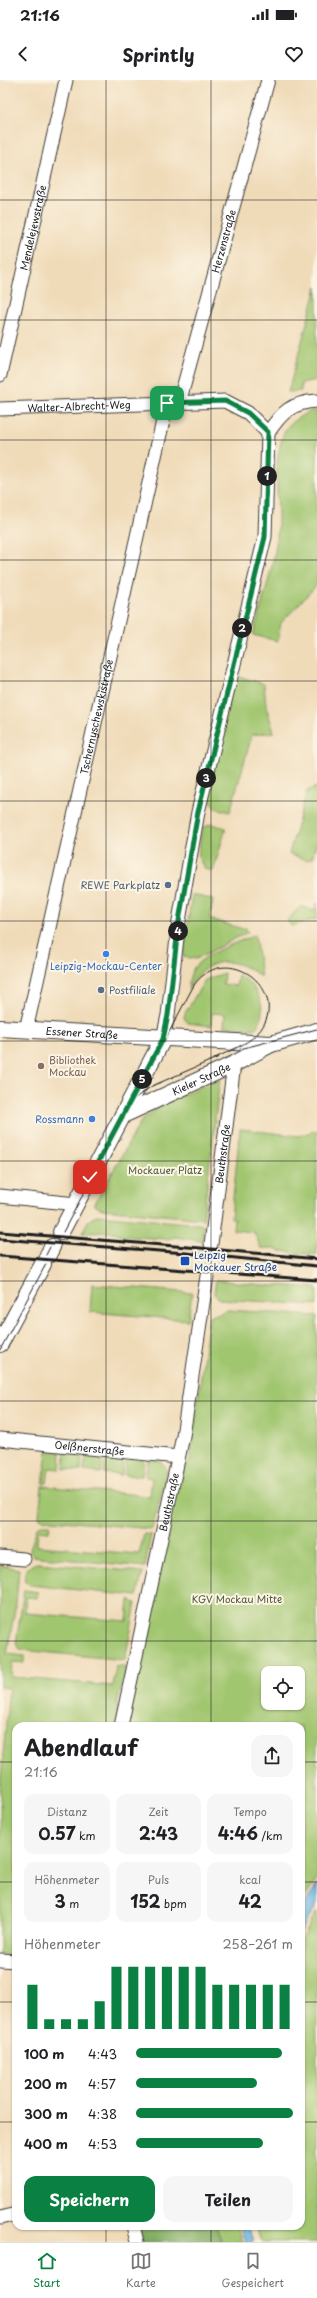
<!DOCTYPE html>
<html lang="de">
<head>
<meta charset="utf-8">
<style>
	:root { --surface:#fff; --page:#f6f6f6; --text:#202124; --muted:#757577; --line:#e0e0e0; --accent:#0b8043 }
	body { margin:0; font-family:"Playpen Sans",sans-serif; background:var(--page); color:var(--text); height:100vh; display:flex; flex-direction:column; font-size:15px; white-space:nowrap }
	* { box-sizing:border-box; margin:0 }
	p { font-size:13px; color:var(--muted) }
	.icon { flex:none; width:22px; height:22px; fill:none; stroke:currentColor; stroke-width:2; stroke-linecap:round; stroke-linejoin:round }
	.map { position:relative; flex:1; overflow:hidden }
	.side { position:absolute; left:12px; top:1642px; width:293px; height:508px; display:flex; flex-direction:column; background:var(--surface); border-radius:12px; box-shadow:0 1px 3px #0004 }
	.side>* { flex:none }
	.fabs { position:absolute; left:261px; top:1586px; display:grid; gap:8px }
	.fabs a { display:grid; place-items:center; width:44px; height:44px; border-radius:8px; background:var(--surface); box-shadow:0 1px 3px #0004; font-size:20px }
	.pin { position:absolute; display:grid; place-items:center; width:34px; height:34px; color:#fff; margin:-17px; border-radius:8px; box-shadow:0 2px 6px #0006 }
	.km { position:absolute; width:20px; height:20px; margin:-10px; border-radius:50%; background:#222; color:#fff; font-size:11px; line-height:20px; text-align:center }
	.round { display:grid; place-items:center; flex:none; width:42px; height:42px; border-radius:12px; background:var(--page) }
	.headline { display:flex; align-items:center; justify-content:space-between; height:68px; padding:0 12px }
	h1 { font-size:22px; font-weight:700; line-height:30px }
	.stats { display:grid; grid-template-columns:repeat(3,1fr); gap:6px; height:68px; padding:4px 12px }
	.stats div { display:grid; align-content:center; border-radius:10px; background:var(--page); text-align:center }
	.stats b { font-size:17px; font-weight:700 }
	.stats small { font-size:11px; font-weight:400 }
	.stats p { font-size:11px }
	.chart { height:112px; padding:8px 12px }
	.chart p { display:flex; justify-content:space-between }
	.chart svg { width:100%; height:72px; margin-top:4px; stroke:var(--accent); stroke-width:6 }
	.action { display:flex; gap:8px; margin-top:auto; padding:8px 12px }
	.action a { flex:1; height:46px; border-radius:12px; background:var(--accent); color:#fff; font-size:16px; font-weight:700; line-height:46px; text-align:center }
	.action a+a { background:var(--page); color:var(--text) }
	ul { padding:0 12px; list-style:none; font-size:13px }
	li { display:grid; grid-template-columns:64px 48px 1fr; align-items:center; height:30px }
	li i { height:10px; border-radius:5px; background:var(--accent) }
	.status { display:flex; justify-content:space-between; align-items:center; height:28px; padding:0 20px; background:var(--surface); direction:ltr }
	.status svg { height:11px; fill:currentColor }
	header { display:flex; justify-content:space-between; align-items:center; height:52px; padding:0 12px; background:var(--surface); font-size:18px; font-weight:700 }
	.dock { display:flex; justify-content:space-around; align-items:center; height:56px; border-top:1px solid var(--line); background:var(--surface); font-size:11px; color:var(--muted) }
	.dock a { display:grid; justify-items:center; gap:2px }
	.dock .selected { color:var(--accent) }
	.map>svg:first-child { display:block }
</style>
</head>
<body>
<div class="status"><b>21:16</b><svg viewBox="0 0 49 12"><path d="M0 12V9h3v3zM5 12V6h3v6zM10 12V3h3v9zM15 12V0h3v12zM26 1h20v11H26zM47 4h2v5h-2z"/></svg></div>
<header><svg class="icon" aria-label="back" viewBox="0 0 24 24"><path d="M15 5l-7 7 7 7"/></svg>Sprintly<svg class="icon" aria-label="heart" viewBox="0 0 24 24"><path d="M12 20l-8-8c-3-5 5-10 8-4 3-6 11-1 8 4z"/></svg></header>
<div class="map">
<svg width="317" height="2162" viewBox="0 0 317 2162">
	<rect width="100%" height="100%" fill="#fcf5e5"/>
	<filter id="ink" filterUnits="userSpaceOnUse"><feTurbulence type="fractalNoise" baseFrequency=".025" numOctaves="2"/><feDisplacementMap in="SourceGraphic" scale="8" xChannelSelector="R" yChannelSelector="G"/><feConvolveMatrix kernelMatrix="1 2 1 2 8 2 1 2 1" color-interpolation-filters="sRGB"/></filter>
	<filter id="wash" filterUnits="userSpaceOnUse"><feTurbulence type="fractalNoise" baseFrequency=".012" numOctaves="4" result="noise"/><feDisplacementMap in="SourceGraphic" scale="16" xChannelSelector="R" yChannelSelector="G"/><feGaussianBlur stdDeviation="0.9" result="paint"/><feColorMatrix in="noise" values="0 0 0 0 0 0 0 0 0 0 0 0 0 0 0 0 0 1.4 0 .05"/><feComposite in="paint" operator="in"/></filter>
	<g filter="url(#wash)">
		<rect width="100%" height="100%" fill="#f0dbb9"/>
		<path fill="#a1c670" stroke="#5e7146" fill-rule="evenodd" d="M 317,207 L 317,300 L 301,303 L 301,311 L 288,312 Z
			M 311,331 L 317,331 L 317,505 L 281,543 L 278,561 L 253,555 C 262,523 277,477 278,445 C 279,418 273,389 281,362 C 286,343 295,339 311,331 Z
			M 241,597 L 264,604 L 266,626 L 274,652 L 252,655 L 230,732 L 215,728 L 207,716 L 232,606 Z
			M 317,707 L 317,762 L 312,778 L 306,780 L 289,774 L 307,711 Z
			M 211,744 L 226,748 L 213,791 L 205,789 L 198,777 L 202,748 Z
			M 192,814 L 213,820 L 210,839 L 243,849 L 245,847 L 248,852 L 196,879 L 183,877 Z
			M 317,823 L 317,839 L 291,846 L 287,840 L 301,826 L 314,831 Z
			M 255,855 L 261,897 C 233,874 205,877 188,910 C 189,904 189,897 192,891 C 199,875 238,862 255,855 Z
			M 224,893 L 223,904 L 236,906 L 238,895 C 257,903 271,932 255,949 L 224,947 L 225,934 L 212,933 L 211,946 L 188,943 L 184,938 L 185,933 L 205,900 Z
			M 220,999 L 203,1139 L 102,1129 L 94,1125 L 140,1043 C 159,1020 194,1011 220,999 Z
			M 240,1049 L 299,1056 L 317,1050 L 317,1175 L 280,1171 L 275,1168 L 261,1168 L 254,1152 L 233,1150 L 234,1139 L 231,1138 Z
			M 97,1135 L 199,1144 L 204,1146 L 202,1161 L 175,1157 L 167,1159 L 121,1156 L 114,1152 L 82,1153 L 88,1141 Z
			M 216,1200 L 273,1206 L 276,1205 L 317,1208 L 317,1225 L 219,1219 L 214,1214 Z
			M 92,1204 L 192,1213 L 188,1240 L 90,1232 Z
			M 228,1230 L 317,1236 L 317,1799 L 301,1824 L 301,1646 L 127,1646 L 156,1498 L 160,1495 C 164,1467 173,1401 190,1380 L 209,1237 ZM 268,1593 L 298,1593 L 298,1623 L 268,1623 Z
			M 47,1371 L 61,1372 L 60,1389 L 49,1388 L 47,1403 L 43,1404 Z
			M 65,1372 L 82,1374 L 81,1391 L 64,1389 Z
			M 86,1374 L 103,1376 L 101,1393 L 84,1391 Z
			M 106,1376 L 123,1378 L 122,1395 L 104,1393 Z
			M 126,1378 L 144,1380 L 142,1396 L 125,1395 Z
			M 148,1380 L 160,1381 L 166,1387 L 166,1396 L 152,1449 L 41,1439 L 39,1436 L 42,1406 L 150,1416 L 152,1398 L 146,1397 Z
			M 42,1445 L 50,1445 L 49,1451 L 38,1450 L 37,1466 L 139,1474 L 144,1454 L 151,1455 L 145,1487 L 32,1476 L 30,1470 L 37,1447 Z
			M 37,1483 L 143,1492 L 137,1516 L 30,1505 L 25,1501 C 23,1491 28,1486 37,1483 Z
			M 0,1485 L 19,1489 L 16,1523 L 7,1574 L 24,1576 L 24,1583 L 12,1582 L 11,1597 L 113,1606 L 116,1586 L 125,1587 L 127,1590 L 116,1626 L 119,1627 L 116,1646 L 16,1646 L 16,1875 L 0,1874 L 0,1710 L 9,1608 L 0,1607 Z
			M 24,1510 L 38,1512 L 37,1518 L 26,1517 L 25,1533 L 127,1541 L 129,1520 L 136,1523 L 125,1580 L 21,1570 L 16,1564 Z
			M 317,1831 L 317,2162 L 261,2162 L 255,2146 L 301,2146 L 301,1862 Z
			M 216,2146 L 237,2146 L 242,2162 L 221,2162 Z"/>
		<path fill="#80ab62" stroke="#4e643f" d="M 138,2146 L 216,2146 L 222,2162 L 141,2162 Z"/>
		<path fill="#6ab5e3" stroke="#436880" d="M 317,1804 L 317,1824 L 301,1852 L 301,1831 Z
			M 240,2146 L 248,2146 L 253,2162 L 245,2162 Z"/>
	</g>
	<g filter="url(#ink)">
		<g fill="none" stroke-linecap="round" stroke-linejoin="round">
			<path stroke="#c6b59a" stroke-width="13" stroke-dasharray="13 6" stroke-linecap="butt" d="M 207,1196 L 211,1164"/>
			<g stroke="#3c3934" stroke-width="15">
				<g id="minor">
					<path id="s1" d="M 0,295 L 66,0"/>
					<path id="s2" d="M 179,323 L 268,0"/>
					<path id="s3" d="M 0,329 L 225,321 L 248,333 L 268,353"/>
					<path d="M 268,353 C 281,333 292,322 317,321"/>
					<path id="s4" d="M 26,950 L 167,323"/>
					<path d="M 163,959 L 168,935 L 179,841 L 198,732 L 265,457 L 268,353"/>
					<path d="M 0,1116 L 76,1124"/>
					<path id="s5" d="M 211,1164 L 234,984"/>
					<path id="s6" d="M 0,1359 L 178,1377"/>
					<path d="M 0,1477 L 24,1479"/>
					<path id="s7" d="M 121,1646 L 183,1356 L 207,1196"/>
					<path d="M 0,1880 L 16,1881"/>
					<path d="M 0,2138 L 16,2134"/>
					<path d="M 133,2146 L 137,2162"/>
				</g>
			</g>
			<g stroke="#3c3934" stroke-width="18">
				<g id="major">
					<path id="s8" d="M 0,948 L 271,964"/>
					<path id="s9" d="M 123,1035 L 234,984 L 271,964 L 317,951"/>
					<path d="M 61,1152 L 163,959"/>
					<path d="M 48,1175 L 52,1167"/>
					<path d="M 0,1264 L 43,1184"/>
				</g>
			</g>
			<use href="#minor" stroke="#fff" stroke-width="13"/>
			<use href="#major" stroke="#fff" stroke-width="16"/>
			<path stroke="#1c1c1c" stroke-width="1" d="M 240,969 L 317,949
				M 135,1018 L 152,1006 L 219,977
				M 63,1152 L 194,905 C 228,858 295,914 257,954 C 246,965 229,971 215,978
				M 46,1175 L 50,1167
				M 0,1270 L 46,1184"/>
			<path stroke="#1c1c1c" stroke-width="3" d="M 0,1152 L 200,1168 L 317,1179
				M 0,1159 L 186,1173 L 317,1186
				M 0,1176 L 317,1200"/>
		</g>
	</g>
	<g fill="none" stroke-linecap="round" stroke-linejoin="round" filter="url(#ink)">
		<g stroke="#fff" stroke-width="8">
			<path id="route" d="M 90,1097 L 163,959 L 168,935 L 179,841 L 198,732 L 265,457 L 268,352 L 248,333 L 225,321 L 167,323"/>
		</g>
		<use href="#route" stroke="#0b8043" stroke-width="5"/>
	</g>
	<path fill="none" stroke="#1c1c1c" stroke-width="1" stroke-opacity="0.55" d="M 106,0 L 106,1646M 211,0 L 211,1646M 0,120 L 317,120M 0,240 L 317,240M 0,360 L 317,360M 0,480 L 317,480M 0,601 L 317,601M 0,721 L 317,721M 0,841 L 317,841M 0,961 L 317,961M 0,1081 L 317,1081M 0,1201 L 317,1201M 0,1321 L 317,1321M 0,1441 L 317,1441M 0,1561 L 317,1561M 0,1682 L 16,1682M 301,1682 L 317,1682M 0,1802 L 16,1802M 301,1802 L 317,1802M 0,1922 L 16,1922M 301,1922 L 317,1922M 0,2042 L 16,2042M 301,2042 L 317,2042M 106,2146 L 106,2162M 211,2146 L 211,2162"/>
	<g fill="#5c6f8a" stroke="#fcf5e5" stroke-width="1.5">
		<circle cx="168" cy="805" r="4"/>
		<circle cx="101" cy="910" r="4"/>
	</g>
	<g fill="#3f7fe0" stroke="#fcf5e5" stroke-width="1.5">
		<circle cx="106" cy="874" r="4"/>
		<circle cx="92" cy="1039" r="4"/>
	</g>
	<circle fill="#8d6e63" stroke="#fcf5e5" stroke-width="1.5" cx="41" cy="986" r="4"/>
	<rect fill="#1a4fb4" stroke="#fcf5e5" stroke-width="1.5" x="180" y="1176" width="10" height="10" rx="2"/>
	<g text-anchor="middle" stroke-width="4" stroke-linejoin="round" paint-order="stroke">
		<g font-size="10" fill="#1c1c1c" stroke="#fcf5e5">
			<text dy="4" stroke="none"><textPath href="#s1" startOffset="151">Mendelejewstraße</textPath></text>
			<text dy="4" stroke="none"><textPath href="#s2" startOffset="168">Herzenstraße</textPath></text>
			<text dy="4" stroke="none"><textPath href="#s3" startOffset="79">Walter-Albrecht-Weg</textPath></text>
			<text dy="4" stroke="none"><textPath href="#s4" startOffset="321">Tschernyschewskistraße</textPath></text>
			<text dy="4" stroke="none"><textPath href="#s8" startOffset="82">Essener Straße</textPath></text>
			<text dy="4" stroke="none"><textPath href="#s9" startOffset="86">Kieler Straße</textPath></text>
			<text dy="4" stroke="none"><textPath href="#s5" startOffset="91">Beuthstraße</textPath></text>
			<text dy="4" stroke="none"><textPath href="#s6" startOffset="90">Oelßnerstraße</textPath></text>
			<text dy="4" stroke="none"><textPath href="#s7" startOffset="229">Beuthstraße</textPath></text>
		</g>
		<g font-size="10" fill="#4e5e75" stroke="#fcf5e5" text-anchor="end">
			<text x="160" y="809">REWE Parkplatz</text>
			<text x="109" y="914" text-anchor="start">Postfiliale</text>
		</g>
		<g font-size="10" fill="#366cbe" stroke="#fcf5e5">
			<text x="106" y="890">Leipzig-Mockau-Center</text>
			<text x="84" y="1043" text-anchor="end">Rossmann</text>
		</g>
		<g font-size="10" fill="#785e54" stroke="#fcf5e5" text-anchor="start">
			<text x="49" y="984">Bibliothek<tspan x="49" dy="12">Mockau</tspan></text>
		</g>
		<g font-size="10" fill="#4b5839" stroke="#fcf5e5">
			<text x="165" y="1094">Mockauer Platz</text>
			<text x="237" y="1523">KGV Mockau Mitte</text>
		</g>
		<g font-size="10" fill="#164399" stroke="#fcf5e5" text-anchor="start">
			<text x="194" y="1179">Leipzig<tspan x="194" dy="12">Mockauer Straße</tspan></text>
		</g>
	</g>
</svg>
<div class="fabs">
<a><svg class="icon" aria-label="locate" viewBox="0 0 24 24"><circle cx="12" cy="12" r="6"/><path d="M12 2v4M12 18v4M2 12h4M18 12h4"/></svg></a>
</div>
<div class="pin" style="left:167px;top:323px;background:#1e9e55"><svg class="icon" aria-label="arrive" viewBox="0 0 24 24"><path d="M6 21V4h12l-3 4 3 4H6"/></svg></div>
<div class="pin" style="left:90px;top:1097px;background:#d93025"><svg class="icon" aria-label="check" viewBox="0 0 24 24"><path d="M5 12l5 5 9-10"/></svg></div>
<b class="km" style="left:267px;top:396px">1</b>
<b class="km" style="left:242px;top:548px">2</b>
<b class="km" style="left:206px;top:698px">3</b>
<b class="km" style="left:178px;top:851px">4</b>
<b class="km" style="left:142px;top:999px">5</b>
<section class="side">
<div class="headline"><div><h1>Abendlauf</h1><p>21:16</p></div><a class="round"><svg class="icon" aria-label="share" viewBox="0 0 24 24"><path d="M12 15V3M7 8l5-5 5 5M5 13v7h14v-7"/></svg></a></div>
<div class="stats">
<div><p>Distanz</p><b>0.57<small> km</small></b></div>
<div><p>Zeit</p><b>2:43</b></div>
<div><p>Tempo</p><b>4:46<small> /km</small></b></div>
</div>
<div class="stats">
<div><p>Höhenmeter</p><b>3<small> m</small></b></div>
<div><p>Puls</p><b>152<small> bpm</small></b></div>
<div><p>kcal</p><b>42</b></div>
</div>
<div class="chart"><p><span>Höhenmeter</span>258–261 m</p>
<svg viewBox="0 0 160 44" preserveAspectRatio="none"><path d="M5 44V17M15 44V38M25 44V38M35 44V38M45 44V27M55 44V6M65 44V6M75 44V6M85 44V6M95 44V6M105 44V6M115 44V17M125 44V17M135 44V17M145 44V17M155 44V17"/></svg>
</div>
<ul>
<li><b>100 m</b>4:43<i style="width:93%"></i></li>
<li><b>200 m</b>4:57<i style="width:77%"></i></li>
<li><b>300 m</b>4:38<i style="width:100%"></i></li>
<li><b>400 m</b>4:53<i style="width:81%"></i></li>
</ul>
<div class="action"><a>Speichern</a><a>Teilen</a></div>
</section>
</div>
<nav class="dock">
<a class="selected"><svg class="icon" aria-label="home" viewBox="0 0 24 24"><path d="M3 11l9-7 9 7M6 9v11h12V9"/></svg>Start</a>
<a><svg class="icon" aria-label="map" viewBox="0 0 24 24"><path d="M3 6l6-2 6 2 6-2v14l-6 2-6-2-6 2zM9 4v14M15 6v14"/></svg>Karte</a>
<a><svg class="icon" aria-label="saved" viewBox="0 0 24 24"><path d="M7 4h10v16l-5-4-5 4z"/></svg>Gespeichert</a>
</nav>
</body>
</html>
